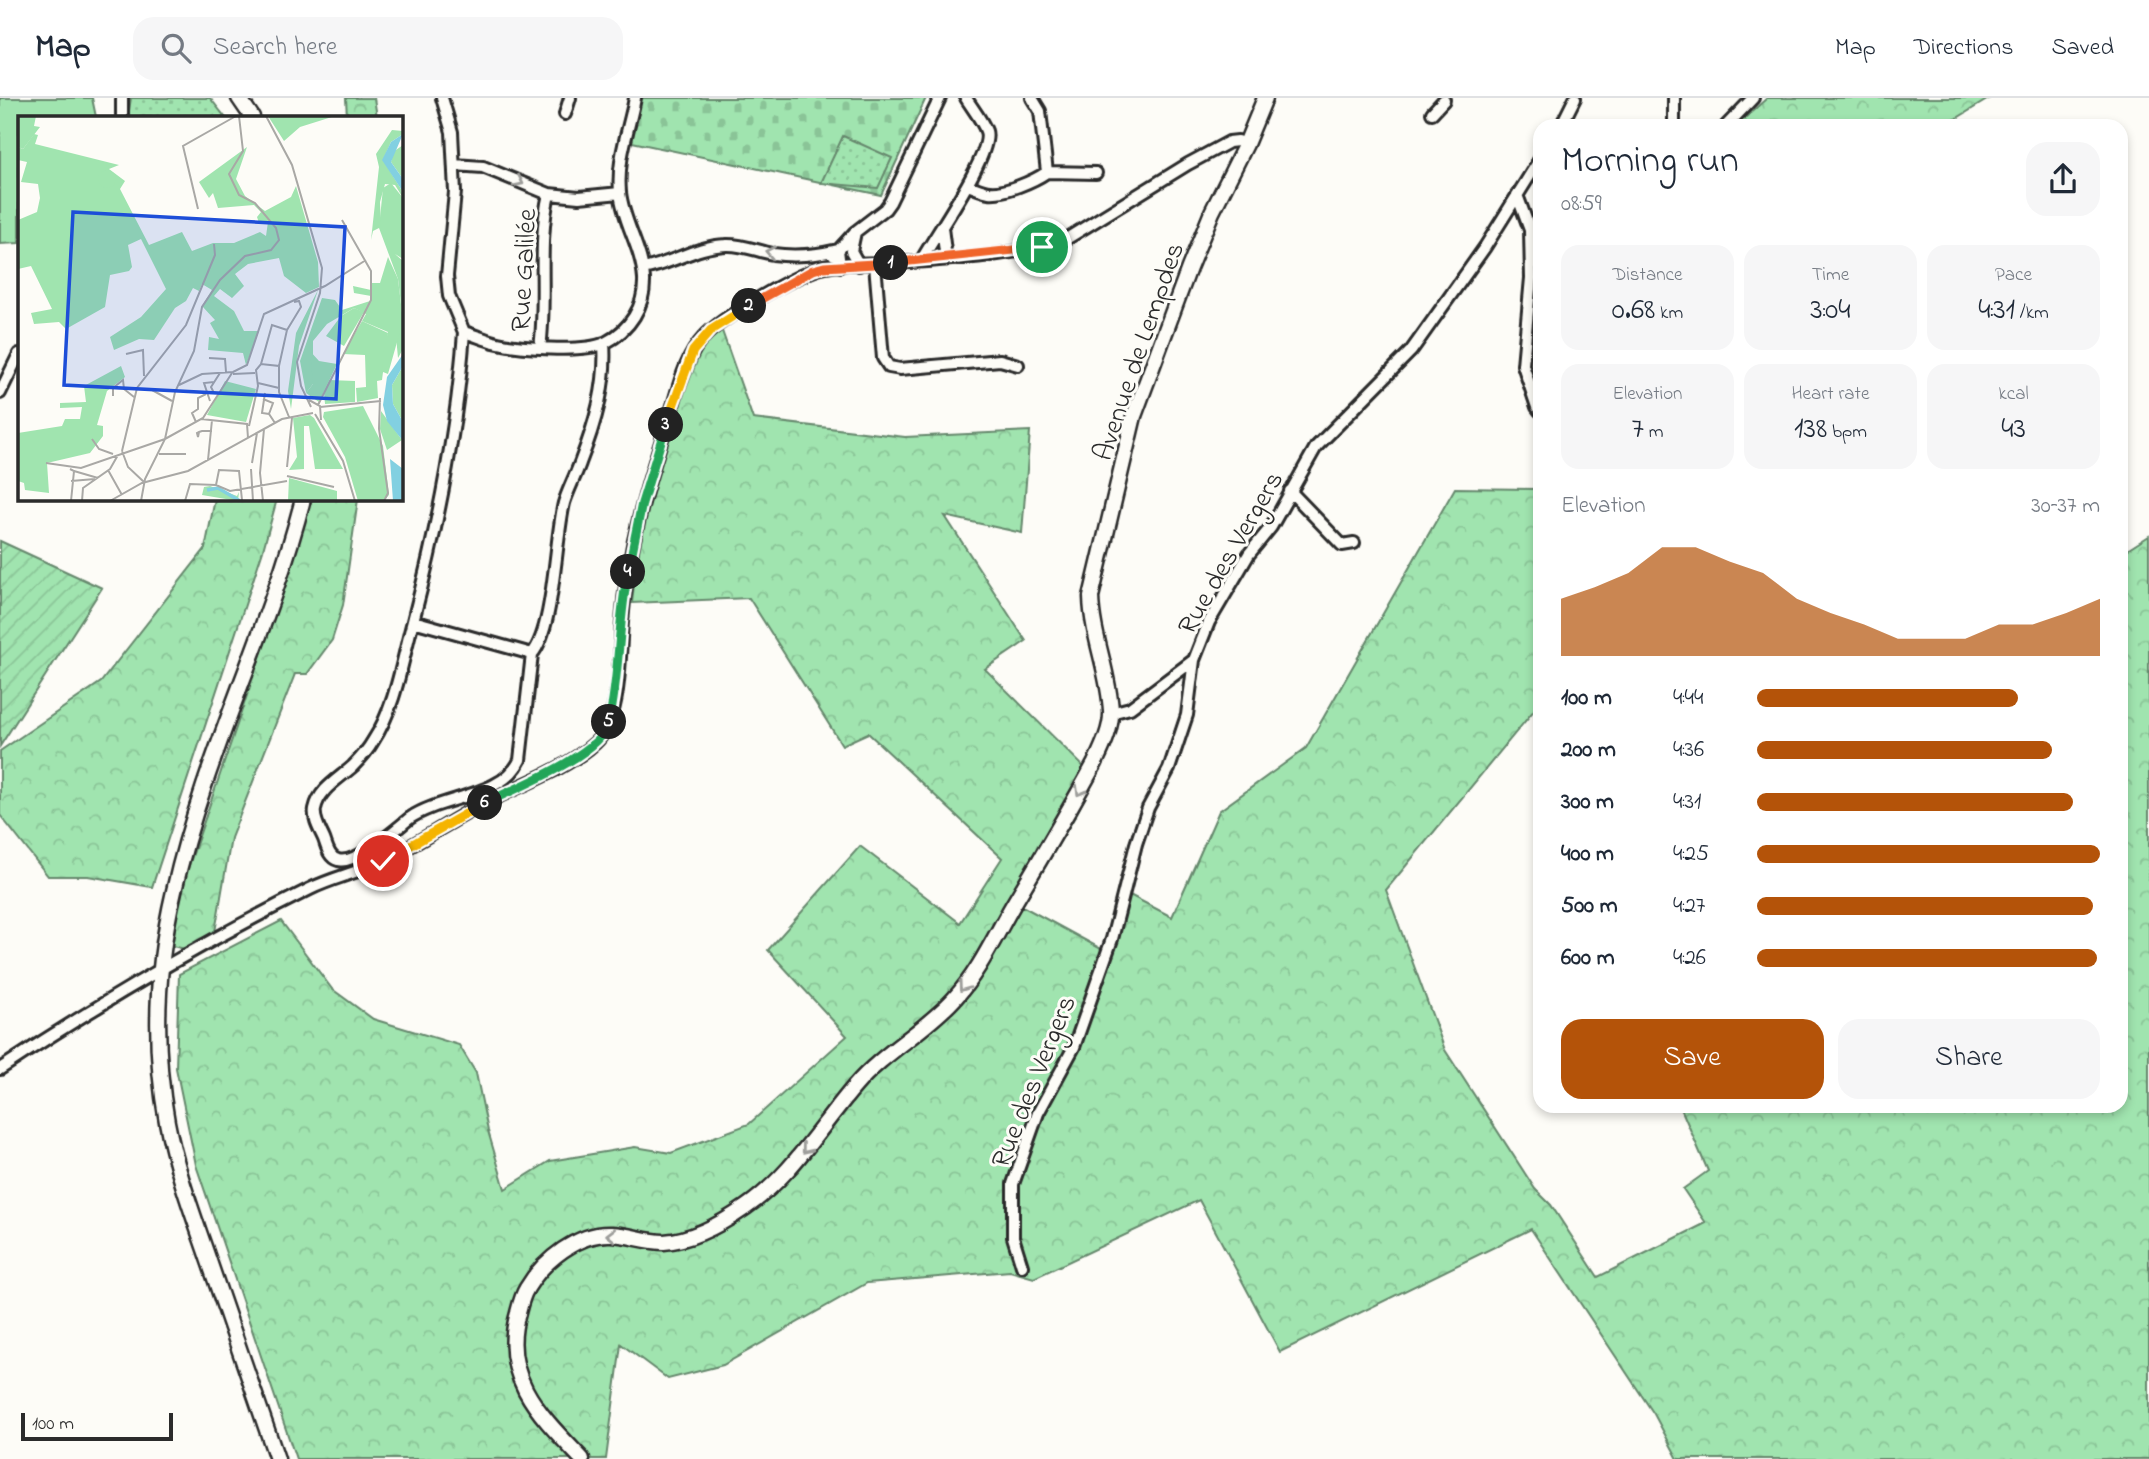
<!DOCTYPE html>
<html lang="en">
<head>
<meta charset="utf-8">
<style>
	:root { --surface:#fff; --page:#f6f6f7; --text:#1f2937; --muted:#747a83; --line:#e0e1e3; --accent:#b45309 }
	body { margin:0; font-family:"Indie Flower",sans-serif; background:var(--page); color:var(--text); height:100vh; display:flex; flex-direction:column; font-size:26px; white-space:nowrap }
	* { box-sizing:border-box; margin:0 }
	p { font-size:23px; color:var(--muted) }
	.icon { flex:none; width:38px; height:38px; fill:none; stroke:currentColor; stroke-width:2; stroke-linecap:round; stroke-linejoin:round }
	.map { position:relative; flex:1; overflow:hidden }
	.sheet { position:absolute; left:1533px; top:21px; width:595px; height:994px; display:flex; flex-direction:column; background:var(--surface); border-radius:21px; box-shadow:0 4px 10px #0003 }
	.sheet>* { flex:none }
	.scale { position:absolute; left:21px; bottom:18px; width:152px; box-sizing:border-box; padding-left:7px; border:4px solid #2b2b2b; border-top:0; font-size:19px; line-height:24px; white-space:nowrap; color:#2b2b2b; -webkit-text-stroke:5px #fdfcf7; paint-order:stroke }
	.pin { position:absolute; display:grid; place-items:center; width:60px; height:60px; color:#fff; margin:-30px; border:4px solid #fff; border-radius:50%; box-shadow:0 2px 7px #0007 }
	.km { position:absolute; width:35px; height:35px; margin:-18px; border-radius:50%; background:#222; color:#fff; font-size:19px; line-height:35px; text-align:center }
	.round { display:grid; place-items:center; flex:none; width:74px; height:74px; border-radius:21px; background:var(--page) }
	.overview { display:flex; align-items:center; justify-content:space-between; height:119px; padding:0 28px }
	h1 { font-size:38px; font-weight:600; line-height:52px }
	.metrics { display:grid; grid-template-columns:repeat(3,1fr); gap:10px; height:119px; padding:7px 28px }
	.metrics div { display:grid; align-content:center; border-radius:18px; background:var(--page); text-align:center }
	.metrics b { font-size:30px; font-weight:600 }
	.metrics small { font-size:19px; font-weight:400 }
	.metrics p { font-size:19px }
	.chart { height:196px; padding:14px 28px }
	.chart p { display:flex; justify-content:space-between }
	.chart svg { width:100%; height:126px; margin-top:7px; fill:var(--accent); opacity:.7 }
	.button { display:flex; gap:14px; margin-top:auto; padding:14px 28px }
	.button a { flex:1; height:80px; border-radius:21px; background:var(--accent); color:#fff; font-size:28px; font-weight:600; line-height:80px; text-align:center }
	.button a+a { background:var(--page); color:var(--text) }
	ul { padding:0 28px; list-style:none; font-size:23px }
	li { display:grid; grid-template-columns:112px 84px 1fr; align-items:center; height:52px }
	li i { height:18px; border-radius:9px; background:var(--accent) }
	header { display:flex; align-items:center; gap:42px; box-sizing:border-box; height:98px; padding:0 35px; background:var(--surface); border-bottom:2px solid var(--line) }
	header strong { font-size:33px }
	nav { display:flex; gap:38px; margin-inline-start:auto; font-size:24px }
	.search { width:490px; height:63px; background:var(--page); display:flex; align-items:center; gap:18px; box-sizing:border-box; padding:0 24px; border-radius:21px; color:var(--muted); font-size:26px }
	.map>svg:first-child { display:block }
</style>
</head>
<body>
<header>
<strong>Map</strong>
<div class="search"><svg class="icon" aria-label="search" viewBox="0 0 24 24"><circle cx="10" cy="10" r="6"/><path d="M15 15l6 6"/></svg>Search here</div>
<nav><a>Map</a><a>Directions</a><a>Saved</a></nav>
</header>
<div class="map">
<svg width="2149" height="1361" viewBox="0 0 2149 1361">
	<defs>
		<pattern id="forest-crowns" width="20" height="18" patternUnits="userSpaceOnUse" patternTransform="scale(1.75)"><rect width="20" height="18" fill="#a0e4af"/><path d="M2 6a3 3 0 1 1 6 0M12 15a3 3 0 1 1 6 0" fill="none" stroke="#8ac497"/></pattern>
		<pattern id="cemetery-stones" width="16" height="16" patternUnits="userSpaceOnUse" patternTransform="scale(1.75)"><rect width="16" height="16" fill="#a0e4af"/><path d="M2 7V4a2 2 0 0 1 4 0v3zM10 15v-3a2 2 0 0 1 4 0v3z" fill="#8ac497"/></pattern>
		<pattern id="park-dots" width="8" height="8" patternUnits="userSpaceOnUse" patternTransform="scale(1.75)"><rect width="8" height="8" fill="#a0e4af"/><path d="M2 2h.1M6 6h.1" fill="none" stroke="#8ac497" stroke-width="1.8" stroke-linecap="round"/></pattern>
		<pattern id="garden-furrows" width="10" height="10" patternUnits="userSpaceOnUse" patternTransform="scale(1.75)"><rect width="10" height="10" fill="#a0e4af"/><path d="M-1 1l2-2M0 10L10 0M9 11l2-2" fill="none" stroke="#8ac497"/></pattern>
	</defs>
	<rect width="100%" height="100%" fill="#fdfcf7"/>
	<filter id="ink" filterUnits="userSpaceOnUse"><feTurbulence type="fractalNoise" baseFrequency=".0143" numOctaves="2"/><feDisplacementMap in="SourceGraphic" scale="14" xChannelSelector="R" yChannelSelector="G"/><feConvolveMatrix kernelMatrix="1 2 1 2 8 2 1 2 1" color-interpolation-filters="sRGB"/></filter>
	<g filter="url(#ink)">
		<path fill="url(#forest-crowns)" stroke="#66886d" stroke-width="2" d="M 346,0 L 374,0 L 377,19 L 347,19 Z
			M 1767,0 L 1990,0 L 1944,28 L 1736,28 Z
			M 722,233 L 753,321 L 905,339 L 1030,333 L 1022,435 L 945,418 L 1026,543 L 985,571 L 1095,680 L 1077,715 L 1022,808 L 1103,852 L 1120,792 L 1172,819 L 1219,713 L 1306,650 L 1455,390 L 1540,391 L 1540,605 L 1386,792 L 1445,952 L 1535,1091 L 1551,1107 L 1598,1179 L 1706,1125 L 1683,1091 L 1708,1073 L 1680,1008 L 2121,1008 L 2121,456 L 2149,438 L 2149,1361 L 1678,1361 L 1654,1316 L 1531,1131 L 1280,1254 L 1199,1102 L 1034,1180 L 1010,1173 L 867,1185 L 723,1267 L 668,1281 L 621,1246 L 606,1361 L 296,1361 L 196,1067 L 176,970 L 179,876 L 281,823 L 332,891 L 373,921 L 459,947 L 476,975 L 488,1033 L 505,1091 L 550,1063 L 635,1049 L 671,1055 L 749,1026 L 847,938 L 768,852 L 860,748 L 960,825 L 1002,760 L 868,635 L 842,647 L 749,500 L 632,505 L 639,441 L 671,328 L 705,243 Z
			M 215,401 L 277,401 L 263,452 L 152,789 L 88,778 L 48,778 L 0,717 L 0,653 L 101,584 L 205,451 Z
			M 311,401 L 358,401 L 343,507 L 332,542 L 307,576 L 295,576 L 231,740 L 215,834 L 185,851 L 172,848 L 181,791 L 257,568 Z"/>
		<path fill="url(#cemetery-stones)" stroke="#66886d" stroke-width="2" d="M 640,0 L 926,0 L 881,97 L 632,44 Z"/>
		<path fill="url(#park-dots)" stroke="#66886d" stroke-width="2" d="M 131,0 L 210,0 L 225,19 L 128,19 Z
			M 843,38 L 892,60 L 878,90 L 821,85 Z"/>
		<path fill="url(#garden-furrows)" stroke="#66886d" stroke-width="2" d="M 0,443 L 102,490 L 0,648 Z"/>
		<path fill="#a0e4af" stroke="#66886d" stroke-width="2" d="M 0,0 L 92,0 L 96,19 L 19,19 L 19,145 L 0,146 Z"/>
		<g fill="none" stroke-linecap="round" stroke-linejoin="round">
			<g stroke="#2b2b2b" stroke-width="16">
				<path id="street" d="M 122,0 L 122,19
					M 442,0 L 452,34 L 455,94 L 447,178 L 449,198 L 464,234 C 474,237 484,241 494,244 C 517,250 584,255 605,245 C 630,232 645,208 644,181 C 642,150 623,124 620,94 C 617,60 629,32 635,0
					M 1432,15 L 1444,2
					M 565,16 L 570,0
					M 1561,28 L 1575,0
					M 1674,28 L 1674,0
					M 1726,28 L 1753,0
					M 454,67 L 483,69 L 549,96 L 579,99 L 620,95
					M 1047,74 L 1096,75
					M 967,87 C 974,89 982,93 989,94 C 1004,96 1034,83 1047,74 L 1040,13 L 1032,0
					M 1517,97 L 1530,132 L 1531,180 L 1523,267 L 1537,309 L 1540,313
					M 942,130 L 946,161
					M 855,134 L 851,153 L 859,167
					M 834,157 L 855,134 L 885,111 L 890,104 L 940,0
					M 921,163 C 933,140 994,55 986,33 C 982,22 972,10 966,0
					M 875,166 L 883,260 L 889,269 L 900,271 L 1000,262 L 1018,267
					M 643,171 C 671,166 697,148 726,147 C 742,146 757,153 773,156 C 795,159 817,157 838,152 L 840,168
					M 464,234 C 457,333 438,427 413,523 L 532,556 C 554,531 555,442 564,405 C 568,392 575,379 580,365 C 595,326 607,287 604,245
					M 540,250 C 547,198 537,147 549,96
					M 0,295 L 19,256
					M 1290,393 L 1342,447 L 1354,445
					M 413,523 C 402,563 396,608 373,643 C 368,652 360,661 353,668 C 339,681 319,691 315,711 C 313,721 320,732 324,741 C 327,749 329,760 338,762 C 357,767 396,731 410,720 C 442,698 503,699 520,662 L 532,556
					M 1111,615 L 1130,610 L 1194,562
					M 0,971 C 100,905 203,844 310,791 C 332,780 357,775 380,764 C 418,746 453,721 491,702 C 525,685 566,671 595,645 C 622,621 619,559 622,524 C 627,452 648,382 671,314 C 679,288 685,259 704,239 C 722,219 785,184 812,173 C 833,164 869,166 893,165 C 946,162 1012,158 1063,143 L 1188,66 L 1229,44 L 1238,43 L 1246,46
					M 1022,1168 L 1013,1139 L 1013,1086 L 1038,1015 L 1074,949 L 1112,841 L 1136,746 L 1148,710 L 1169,671 L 1187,617 L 1194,562 L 1209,524 L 1249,456 L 1271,429 L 1316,349 L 1411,253 L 1485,149 L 1540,61"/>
			</g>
			<g stroke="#2b2b2b" stroke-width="19">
				<path id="secondary" d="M 239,0 L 252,19
					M 277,1361 C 255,1296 232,1231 210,1166 C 194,1119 176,1072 167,1024 C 153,947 156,869 174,793 C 204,659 269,534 303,401
					M 582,1361 C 542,1319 499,1279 518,1215 C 520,1207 522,1198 527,1190 C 543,1163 578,1134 612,1136 C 630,1137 647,1144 664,1144 C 693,1142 723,1125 746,1109 C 792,1077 819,1030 855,988 C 884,954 925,933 954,901 C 979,874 995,838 1013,807 C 1041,760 1069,713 1095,665 C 1102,650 1112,630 1111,613 C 1109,574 1092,538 1091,499 L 1134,318 L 1189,170 L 1212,114 L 1246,46 L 1265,0"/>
			</g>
			<use href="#street" stroke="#fdfcf7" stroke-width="10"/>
			<use href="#secondary" stroke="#fdfcf7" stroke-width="14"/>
		</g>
		<defs><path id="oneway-chevron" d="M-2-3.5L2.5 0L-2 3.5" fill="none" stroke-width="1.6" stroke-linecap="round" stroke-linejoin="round" transform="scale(1.75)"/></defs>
		<g stroke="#9e9e9b">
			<use href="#oneway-chevron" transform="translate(519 84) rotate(26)"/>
			<use href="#oneway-chevron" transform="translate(770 154) rotate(-169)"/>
			<use href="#oneway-chevron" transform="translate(1080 693) rotate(120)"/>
			<use href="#oneway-chevron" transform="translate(963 889) rotate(126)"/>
			<use href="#oneway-chevron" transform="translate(806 1051) rotate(129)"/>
			<use href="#oneway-chevron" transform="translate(611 1137) rotate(-179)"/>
		</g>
	</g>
	<g fill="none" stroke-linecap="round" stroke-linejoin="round" filter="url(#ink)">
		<g stroke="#fff" stroke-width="14">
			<path id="split-1" d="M 891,165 L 1042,149"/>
		</g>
		<g stroke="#fff" stroke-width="14">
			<path id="split-2" d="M 749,208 L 813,172 L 824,169 L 891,165"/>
		</g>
		<g stroke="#fff" stroke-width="14">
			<path id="split-3" d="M 666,327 L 693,253 L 711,232 L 749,208"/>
		</g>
		<g stroke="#fff" stroke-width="14">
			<path id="split-4" d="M 628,474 L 642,405 L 666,327"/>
		</g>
		<g stroke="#fff" stroke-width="14">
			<path id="split-5" d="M 609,624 C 620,574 618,523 628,474"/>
		</g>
		<g stroke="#fff" stroke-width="14">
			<path id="split-6" d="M 485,705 C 514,691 602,656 609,624"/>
		</g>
		<g stroke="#fff" stroke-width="14">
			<path id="split-7" d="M 383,763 L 485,705"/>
		</g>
		<use href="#split-1" stroke="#f0652b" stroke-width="9"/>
		<use href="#split-2" stroke="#f0652b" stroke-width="9"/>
		<use href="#split-3" stroke="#f5b400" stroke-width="9"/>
		<use href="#split-4" stroke="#22a559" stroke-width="9"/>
		<use href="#split-5" stroke="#22a559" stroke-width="9"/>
		<use href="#split-6" stroke="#22a559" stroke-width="9"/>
		<use href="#split-7" stroke="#f5b400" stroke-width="9"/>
	</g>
	<g text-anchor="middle" stroke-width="6" stroke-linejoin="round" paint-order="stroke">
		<g font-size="28" fill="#2b2b2b" stroke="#fdfcf7">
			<text transform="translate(522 172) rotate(-87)" y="10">Rue Galilée</text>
			<text transform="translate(1137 253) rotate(-71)" y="10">Avenue de Lempdes</text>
			<text transform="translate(1229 454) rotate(-60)" y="10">Rue des Vergers</text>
			<text transform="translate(1032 983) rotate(-68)" y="10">Rue des Vergers</text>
		</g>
	</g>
	<g transform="translate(18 18)">
		<rect width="385" height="385" fill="#fdfcf7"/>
		<path d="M 0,0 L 18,0 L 16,10 L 22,11 L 5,33 L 0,31 ZM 250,0 L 317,0 L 282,11 L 266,25 ZM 373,67 L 385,82 L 385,143 L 377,138 L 385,145 L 385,233 L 380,242 L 378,220 L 385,205 L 380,163 L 361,112 L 365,72 ZM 344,205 L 370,217 L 364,264 L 359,265 L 360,282 L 339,286 L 338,272 L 348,271 L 347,239 L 325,238 Z" fill="#a0e4af"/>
		<path d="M 374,14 L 385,15 L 385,18 L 373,26 L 365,44 L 383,73 L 385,82 L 377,69 L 367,68 L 362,86 L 363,111 L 355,115 L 353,124 L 361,51 L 358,38 ZM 16,18 L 20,19 L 17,28 L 101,49 L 91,53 L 107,65 L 102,73 L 131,129 L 164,116 L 174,135 L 195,127 L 216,127 L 242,116 L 248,120 L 250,106 L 241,107 L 239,101 L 243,96 L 236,89 L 200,92 L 195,77 L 191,82 L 181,66 L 229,31 L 218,63 L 227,80 L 247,95 L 273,81 L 278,70 L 300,146 L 301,171 L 288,177 L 266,160 L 261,142 L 230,148 L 217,158 L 226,170 L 214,182 L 202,173 L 196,180 L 216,195 L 226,215 L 241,215 L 228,249 L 225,237 L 190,234 L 191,221 L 201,223 L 192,207 L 197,204 L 184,190 L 194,174 L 184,168 L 181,175 L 175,172 L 168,185 L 157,192 L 136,224 L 121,223 L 96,234 L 92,221 L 123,201 L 148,173 L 123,123 L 110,129 L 114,151 L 111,155 L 92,159 L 87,191 L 48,213 L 41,206 L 16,208 L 13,197 L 34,193 L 13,150 L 0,153 L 0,104 L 19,96 L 22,82 L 20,68 L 3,66 L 9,46 L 0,44 L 0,31 L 5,33 ZM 385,29 L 385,63 L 373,46 L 375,36 ZM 370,141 L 380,163 L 385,205 L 370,258 L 365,256 L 364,240 L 370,216 L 344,205 L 348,198 L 336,192 L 309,208 L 295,225 L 295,268 L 288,277 L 282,245 L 304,182 L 317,184 L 324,194 L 352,185 L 353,180 L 336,177 L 335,170 L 353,174 L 354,167 L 362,167 ZM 300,174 L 281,230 L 273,293 L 270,275 L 278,217 ZM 103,250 L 107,261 L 89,275 L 79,309 L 85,310 L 85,320 L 72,337 L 29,347 L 31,377 L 7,374 L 6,367 L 0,365 L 0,317 L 44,310 L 47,303 L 62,303 L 64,291 L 42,292 L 42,287 L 68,286 L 66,270 ZM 385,250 L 385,306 L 375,288 L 374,269 Z" fill="#a0e4af"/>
		<path d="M 207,265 L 238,273 L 228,306 L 189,299 Z" fill="#a0e4af"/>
		<path d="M 292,235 L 301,245 L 319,248 L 301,286 L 288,277 L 295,268 ZM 363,295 L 384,324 L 369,334 L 362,313 ZM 292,299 L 296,302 L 325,353 L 297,353 L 291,310 L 286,310 L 286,353 L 271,354 L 279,341 L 275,302 ZM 192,370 L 219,380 L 221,376 L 220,385 L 184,379 L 186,371 Z" fill="#a0e4af"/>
		<path d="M 336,192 L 346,196 L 326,230 L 308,220 L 323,200 Z" fill="#a0e4af"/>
		<path d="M80 63a9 9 0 1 1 18 0a9 9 0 1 1-18 0ZM 311,264 L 337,265 L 337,286 L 307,288 L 306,276 ZM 345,290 L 365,330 L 371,379 L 365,385 L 340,385 L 327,341 L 305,301 L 306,296 ZM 271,362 L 319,375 L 319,385 L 270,385 Z" fill="#a0e4af"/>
		<path d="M 385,18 L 373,46 L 385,63 L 385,76 L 364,44 L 373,26 ZM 385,238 L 385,250 L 374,269 L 375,288 L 385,306 L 385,325 L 369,305 L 365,289 L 369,261 ZM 372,343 L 385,353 L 385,385 L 375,385 Z" fill="#82d0e1"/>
		<path fill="none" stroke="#82d0e1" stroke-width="3.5" d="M 189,374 L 200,372 L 222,385"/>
		<path fill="none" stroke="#a9a8a5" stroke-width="2" d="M 248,0 L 274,49 L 304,152 L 302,177 L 279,246 L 283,270 L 293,291M 180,93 L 165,30 L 218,0M 269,214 L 283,191 L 281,185 L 276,186M 108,238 L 125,234 L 126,260M 191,242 L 207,243 L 208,256M 243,248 L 254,209 L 269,214 L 261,250M 215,258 L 237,257M 240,267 L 261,272M 161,269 L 184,258 L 215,256 L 229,249 L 246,198 L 307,170 L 348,144M 134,274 L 154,285M 196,277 L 193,271 L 202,257M 247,277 L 244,297 L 251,298 L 257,307M 95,280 L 95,272 L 105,264 L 106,273 L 116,281M 362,282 L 361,313 L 370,377 L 366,385M 245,283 L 255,287 L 251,298M 291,284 L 302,290 L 303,304M 192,285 L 186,267 L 196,266M 300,289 L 353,184 L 353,155 L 324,104M 302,291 L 363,285M 297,298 L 325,345 L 337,385M 183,303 L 229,308 L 230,322M 178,306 L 174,297 L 180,293 L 180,282 L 188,278M 231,310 L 240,270 L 238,254 L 243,248 L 261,250 L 261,276 L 271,301M 181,316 L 180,321 L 179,317 L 181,316 L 184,315 L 194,315M 74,323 L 81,333 L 95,338M 104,335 L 119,272 L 168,209 L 197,139 L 196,128M 104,335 L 110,351 L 126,366M 141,338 L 168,338M 190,344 L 194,304M 28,347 L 63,352 L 147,323 L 185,302 L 214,257M 234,347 L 239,317M 269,351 L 274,302M 52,353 L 56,355 L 53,385M 233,353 L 235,385M 90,354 L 104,379M 56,355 L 80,362M 269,360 L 316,371M 53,365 L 77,363M 198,369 L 201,354 L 221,355 L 224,384M 64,385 L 65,372 L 92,353 L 100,339M 92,385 L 124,367 L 170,355 L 264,303 L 295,297M 123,385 L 127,363 L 147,323 L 157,276 L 176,235 L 184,191 L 202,164 L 227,140 L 253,134 L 261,124 L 258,112 L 237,87 L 221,79 L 211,58 L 225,35 L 221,0M 167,385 L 172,368 L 198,369 L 212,375 L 269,365M 245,385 L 242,357 L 246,313"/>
		<path fill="#1d4ed8" fill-opacity="0.15" stroke="#1d4ed8" stroke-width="3.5" d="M 55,96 L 327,111 L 318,283 L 46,269 Z"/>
		<rect width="385" height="385" fill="none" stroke="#2b2b2b" stroke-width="3.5"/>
	</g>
</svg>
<div class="scale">100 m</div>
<div class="pin" style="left:1042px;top:149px;background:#1e9e55"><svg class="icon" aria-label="arrive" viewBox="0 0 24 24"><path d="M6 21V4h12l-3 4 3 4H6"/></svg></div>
<div class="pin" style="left:383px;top:763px;background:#d93025"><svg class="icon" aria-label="check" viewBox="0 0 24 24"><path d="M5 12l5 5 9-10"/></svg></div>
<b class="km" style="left:891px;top:165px">1</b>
<b class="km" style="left:749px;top:208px">2</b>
<b class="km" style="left:666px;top:327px">3</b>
<b class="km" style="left:628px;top:474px">4</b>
<b class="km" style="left:609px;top:624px">5</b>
<b class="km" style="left:485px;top:705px">6</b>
<section class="sheet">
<div class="overview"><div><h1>Morning run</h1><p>08:59</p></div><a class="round"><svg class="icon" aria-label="share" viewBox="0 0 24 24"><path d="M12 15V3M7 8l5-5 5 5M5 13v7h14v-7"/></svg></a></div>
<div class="metrics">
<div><p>Distance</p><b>0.68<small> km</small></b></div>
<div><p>Time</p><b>3:04</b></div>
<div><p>Pace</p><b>4:31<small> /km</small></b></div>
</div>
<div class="metrics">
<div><p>Elevation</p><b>7<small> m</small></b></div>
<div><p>Heart rate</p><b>138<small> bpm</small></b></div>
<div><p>kcal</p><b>43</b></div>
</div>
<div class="chart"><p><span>Elevation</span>30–37 m</p>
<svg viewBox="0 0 160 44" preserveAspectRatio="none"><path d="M0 44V24L10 20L20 15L30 6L40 6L50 11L60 15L70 24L80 29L90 33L100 38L110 38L120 38L130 33L140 33L150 29L160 24V44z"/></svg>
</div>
<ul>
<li><b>100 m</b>4:44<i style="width:76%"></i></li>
<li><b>200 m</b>4:36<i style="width:86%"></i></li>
<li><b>300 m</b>4:31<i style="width:92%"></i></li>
<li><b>400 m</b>4:25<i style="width:100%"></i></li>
<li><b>500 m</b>4:27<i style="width:98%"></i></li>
<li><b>600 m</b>4:26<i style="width:99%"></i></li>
</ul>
<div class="button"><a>Save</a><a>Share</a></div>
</section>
</div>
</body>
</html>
